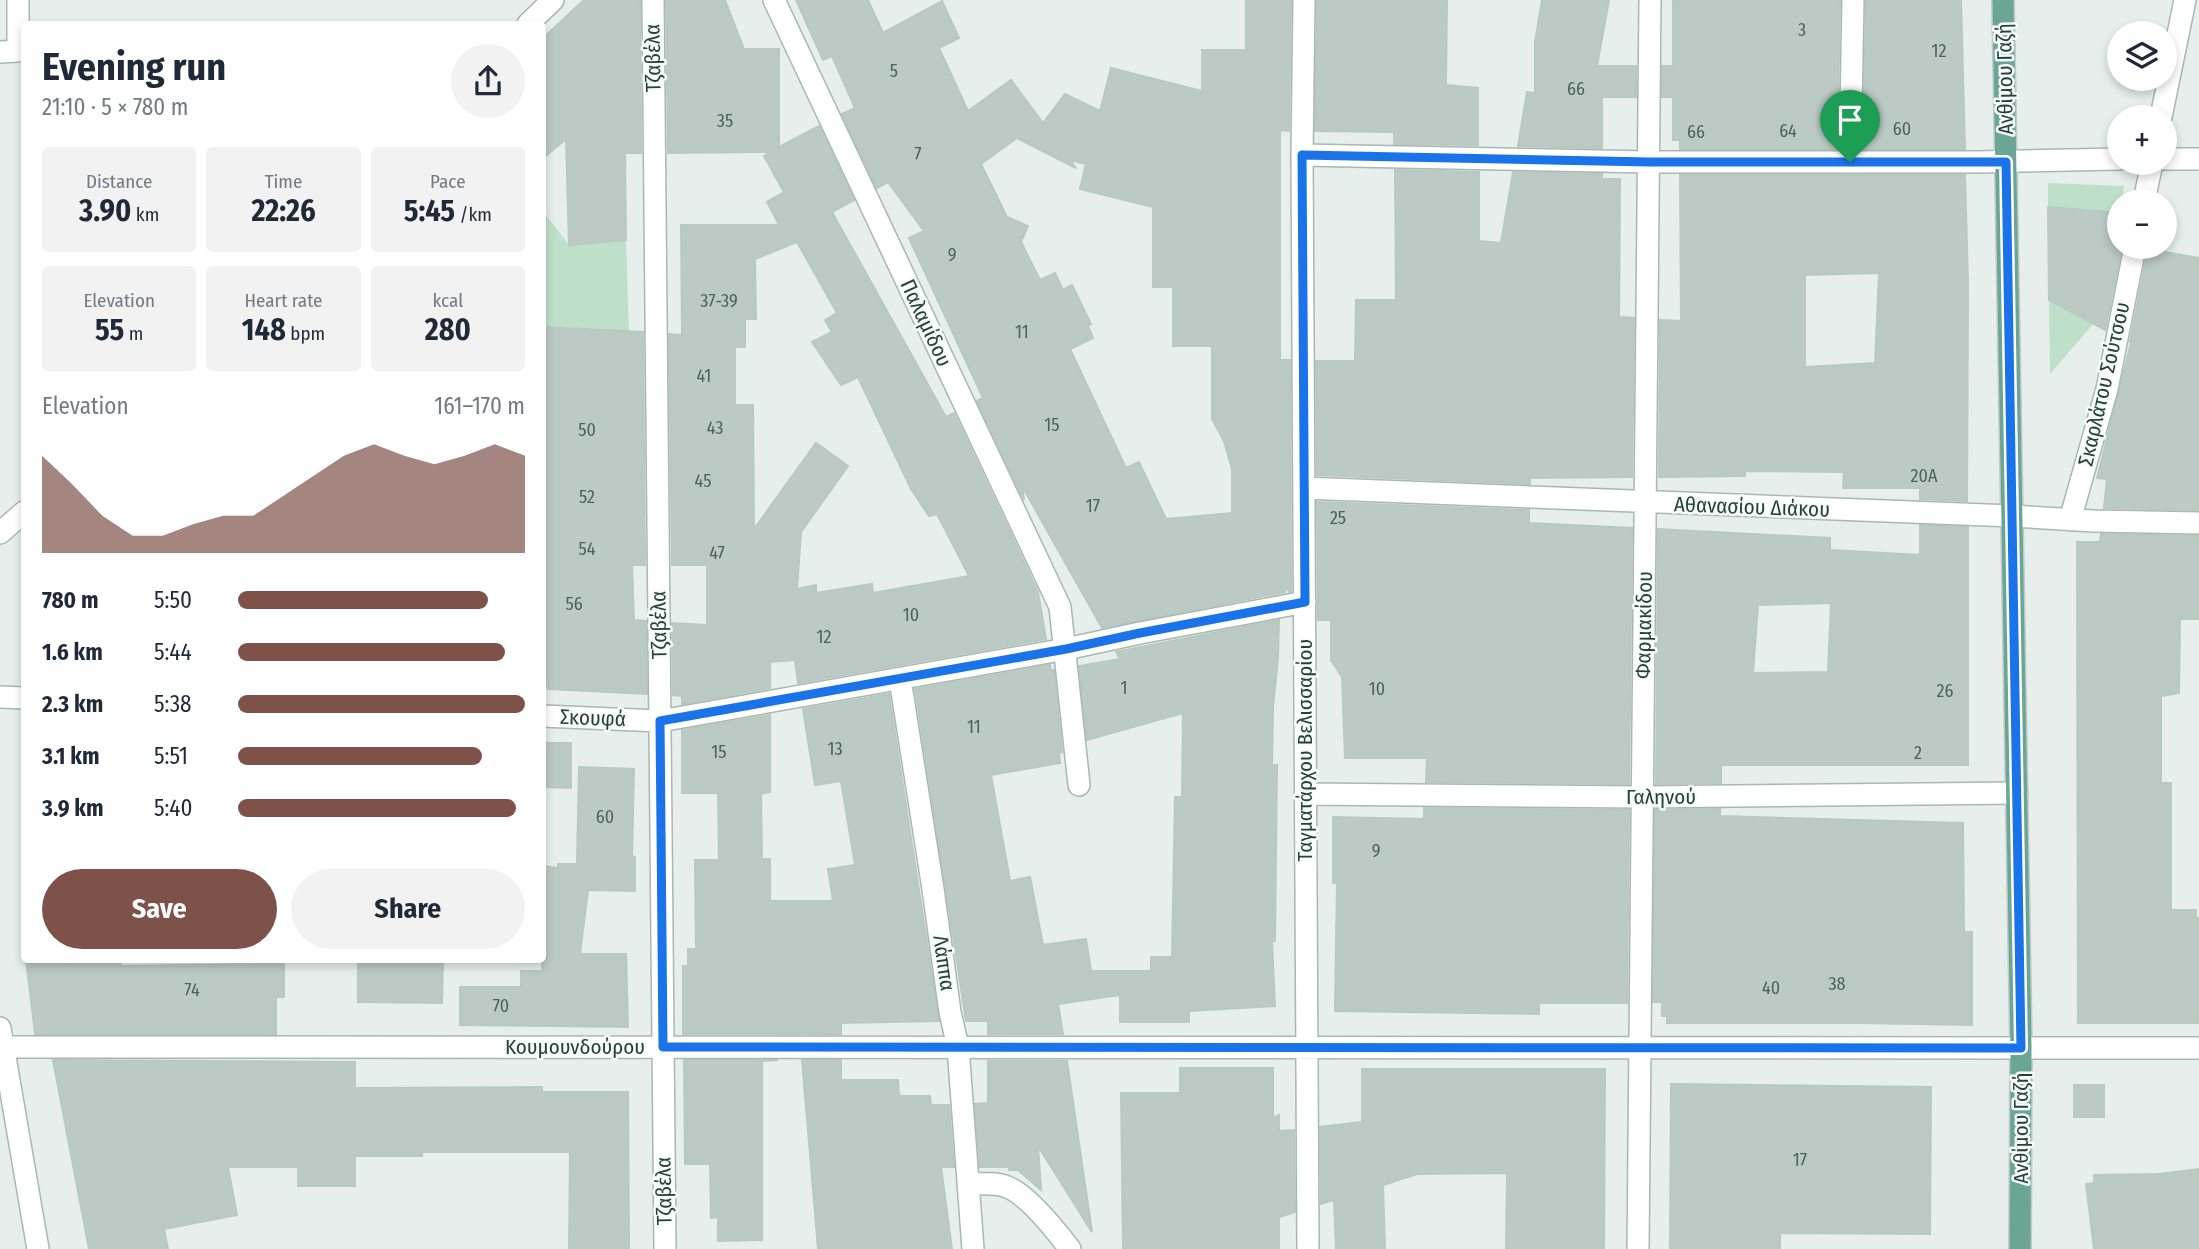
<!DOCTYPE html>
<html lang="en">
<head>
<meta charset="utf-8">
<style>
	:root { --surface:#fff; --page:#f2f2f3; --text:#1f2937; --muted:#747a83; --accent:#7f5249 }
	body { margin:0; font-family:"Fira Sans Condensed",sans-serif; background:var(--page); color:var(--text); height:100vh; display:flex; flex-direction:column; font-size:26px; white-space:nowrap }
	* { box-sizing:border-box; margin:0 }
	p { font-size:23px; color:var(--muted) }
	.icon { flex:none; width:38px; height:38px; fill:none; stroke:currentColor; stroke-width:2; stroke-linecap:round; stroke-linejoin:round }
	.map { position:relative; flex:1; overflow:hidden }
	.panel { position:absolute; left:21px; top:21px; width:525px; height:942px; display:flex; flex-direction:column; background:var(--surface); border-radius:7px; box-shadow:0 4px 10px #0003 }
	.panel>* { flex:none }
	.tools { position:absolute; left:2107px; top:21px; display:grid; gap:14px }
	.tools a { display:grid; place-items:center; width:70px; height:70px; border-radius:50%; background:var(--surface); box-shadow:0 4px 10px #0003; font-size:35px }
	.pin { position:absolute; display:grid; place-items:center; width:60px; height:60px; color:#fff; margin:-72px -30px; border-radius:50% 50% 50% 0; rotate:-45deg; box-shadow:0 0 7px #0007 }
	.pin .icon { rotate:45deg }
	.round { display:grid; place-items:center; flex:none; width:74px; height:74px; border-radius:37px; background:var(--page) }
	.head { display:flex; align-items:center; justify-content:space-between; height:119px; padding:0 21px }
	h1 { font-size:38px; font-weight:700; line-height:52px }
	.metrics { display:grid; grid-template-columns:repeat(3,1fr); gap:10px; height:119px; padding:7px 21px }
	.metrics div { display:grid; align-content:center; border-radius:7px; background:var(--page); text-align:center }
	.metrics b { font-size:30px; font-weight:700 }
	.metrics small { font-size:19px; font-weight:400 }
	.metrics p { font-size:19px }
	.chart { height:196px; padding:14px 21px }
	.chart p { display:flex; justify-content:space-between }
	.chart svg { width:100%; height:126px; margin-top:7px; fill:var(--accent); opacity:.7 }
	.cta { display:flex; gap:14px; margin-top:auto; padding:14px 21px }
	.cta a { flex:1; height:80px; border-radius:42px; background:var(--accent); color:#fff; font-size:28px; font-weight:700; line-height:80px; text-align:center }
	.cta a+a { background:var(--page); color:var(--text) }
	ul { padding:0 21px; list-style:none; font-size:23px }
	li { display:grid; grid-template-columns:112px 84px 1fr; align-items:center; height:52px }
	li i { height:18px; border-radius:9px; background:var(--accent) }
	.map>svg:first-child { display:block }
</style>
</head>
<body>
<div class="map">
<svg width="2199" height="1249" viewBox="0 0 2199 1249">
	<rect width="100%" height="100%" fill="#e6efeb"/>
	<path fill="#bfe0c8" d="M 2048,183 L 2124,186 L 2122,201 L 2119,201 L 2119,213 L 2048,207 Z
		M 542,210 L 569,245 L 626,240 L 629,332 L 543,327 Z
		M 2049,300 L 2094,323 L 2050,374 Z"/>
	<path fill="#bbcac4" stroke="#b8c9c2" stroke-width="2" fill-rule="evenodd" d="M 584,0 L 640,0 L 641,153 L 625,153 L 626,240 L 569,245 L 566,139 L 542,159 L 542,39 Z
		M 666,0 L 725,0 L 744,49 L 779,49 L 779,147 L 819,126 L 854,200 L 832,212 L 946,417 L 954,413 L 1038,592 L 1046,639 L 798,683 L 795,660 L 770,662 L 770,688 L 682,704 L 682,696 L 673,695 L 672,623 L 707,625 L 707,565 L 672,565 L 669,334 L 682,335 L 681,225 L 779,225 L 767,202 L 784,192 L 764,156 L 770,152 L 668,153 ZM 797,242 L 837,313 L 825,320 L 832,332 L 812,342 L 841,385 L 858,377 L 911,489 L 929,516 L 937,514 L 969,576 L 873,593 L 872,584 L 816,593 L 816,585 L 797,589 L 801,532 L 848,466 L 816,443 L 754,529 L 753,405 L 735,405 L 735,347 L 745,347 L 745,319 L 756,319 L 755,259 Z
		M 796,0 L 868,0 L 883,33 L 942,1 L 959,38 L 939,48 L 968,111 L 1011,80 L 1043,123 L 1065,94 L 1100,111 L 1111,68 L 1202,91 L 1202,50 L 1246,50 L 1246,0 L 1291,0 L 1289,131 L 1280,130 L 1280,360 L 1290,360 L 1291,591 L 1289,592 L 1286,586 L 1285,592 L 1102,628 L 1022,486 L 1024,500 L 977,401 L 983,398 L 909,238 L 924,231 L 888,182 L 877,188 L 842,114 L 855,108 L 832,56 L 823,60 ZM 1017,138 L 1076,168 L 1070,160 L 1086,164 L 1080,189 L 1153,207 L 1153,287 L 1173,287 L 1173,346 L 1212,346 L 1212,419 L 1224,441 L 1232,469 L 1232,513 L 1166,519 L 1139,462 L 1126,468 L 1070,349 L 1093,338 L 1088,326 L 1091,324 L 1072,285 L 1063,290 L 1055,273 L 1040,280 L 1021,242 L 1028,226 L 1007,217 L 981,164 Z
		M 1317,0 L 1447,0 L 1446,85 L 1478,88 L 1478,145 L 1394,144 L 1394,132 L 1315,131 Z
		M 1542,0 L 1609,0 L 1597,66 L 1636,66 L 1636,97 L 1602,97 L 1602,148 L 1518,146 L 1527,92 L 1535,93 L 1535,42 Z
		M 1769,0 L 1840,0 L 1837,149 L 1680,149 L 1680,140 L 1673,140 L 1673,97 L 1662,97 L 1662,66 L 1673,66 L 1673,1 Z
		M 1866,0 L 1961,0 L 1965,149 L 1863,149 Z
		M 1395,170 L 1479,172 L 1479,241 L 1501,243 L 1513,172 L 1602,174 L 1602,179 L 1620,179 L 1619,317 L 1634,318 L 1632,477 L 1530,478 L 1530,484 L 1317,475 L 1316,361 L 1355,361 L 1356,300 L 1396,300 Z
		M 1680,175 L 1965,175 L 1968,283 L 1967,501 L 1920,499 L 1920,488 L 1843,488 L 1844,472 L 1745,471 L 1745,476 L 1659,477 L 1660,320 L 1681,321 ZM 1879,273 L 1875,363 L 1805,367 L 1805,275 Z
		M 2048,207 L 2119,213 L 2119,247 L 2122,247 L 2105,330 L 2049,300 Z
		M 2148,249 L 2199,258 L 2199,510 L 2104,508 L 2107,479 L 2097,478 L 2131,343 L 2130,342 Z
		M 542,327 L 643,332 L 645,565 L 632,565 L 634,620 L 646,621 L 647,694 L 548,689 L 542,664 Z
		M 1317,502 L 1529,510 L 1529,523 L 1632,528 L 1629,784 L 1426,782 L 1427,758 L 1345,758 L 1342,677 L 1331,660 L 1331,620 L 1318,620 Z
		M 1920,525 L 1968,527 L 1968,765 L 1721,765 L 1721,783 L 1656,784 L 1658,529 L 1830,538 L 1830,550 L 1920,555 ZM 1831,603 L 1828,672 L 1753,673 L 1758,605 Z
		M 2101,534 L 2199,536 L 2199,619 L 2180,619 L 2179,693 L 2161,696 L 2161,783 L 2171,783 L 2171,910 L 2196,910 L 2196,918 L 2199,918 L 2199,1023 L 2078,1023 L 2077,542 L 2100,542 Z
		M 1279,620 L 1278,658 L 1273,707 L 1272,766 L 1277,765 L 1275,941 L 1272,941 L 1275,1006 L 1189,1011 L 1189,1022 L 1120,1022 L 1120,995 L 1058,1004 L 1063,1034 L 988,1034 L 988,1021 L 966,1021 L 915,689 L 1050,665 L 1051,670 L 1054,670 L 1062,752 L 1059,753 L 1060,763 L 991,775 L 1010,881 L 1030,877 L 1043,945 L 1086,939 L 1091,971 L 1151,971 L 1151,957 L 1172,957 L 1175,797 L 1182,797 L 1183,713 L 1087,740 L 1079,666 L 1120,659 L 1116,652 Z
		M 889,694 L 939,1021 L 841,1023 L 841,1034 L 683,1034 L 683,966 L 688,966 L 688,949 L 696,949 L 695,860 L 719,860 L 718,793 L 682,793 L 682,730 L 770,715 L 770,792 L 761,794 L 762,859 L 770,859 L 770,901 L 833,901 L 828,869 L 855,865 L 841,781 L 815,785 L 803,709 Z
		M 542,743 L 571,743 L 571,788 L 542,787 Z
		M 579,767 L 634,769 L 632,856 L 635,857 L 635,891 L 588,890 L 580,954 L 626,954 L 628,1027 L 460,1025 L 460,987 L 521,987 L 521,971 L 542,971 L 542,866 L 558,868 L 558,864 L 577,864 Z
		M 1424,808 L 1629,810 L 1627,1003 L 1539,1003 L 1539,1014 L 1335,1011 L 1337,883 L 1333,883 L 1333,817 L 1424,819 Z
		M 1720,809 L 1720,816 L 1963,823 L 1964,932 L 1972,932 L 1972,1025 L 1859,1023 L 1667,1023 L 1667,1016 L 1662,1016 L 1662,1002 L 1653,1002 L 1655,810 Z
		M 26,959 L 120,959 L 121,966 L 253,964 L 256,959 L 284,959 L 284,997 L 276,997 L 276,1034 L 35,1034 Z
		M 358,959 L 443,959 L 442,1003 L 358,1002 Z
		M 53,1060 L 355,1062 L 355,1088 L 542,1087 L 542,1092 L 628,1092 L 629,1249 L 569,1249 L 570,1152 L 422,1152 L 422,1156 L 355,1156 L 355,1186 L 298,1186 L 298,1167 L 228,1167 L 237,1215 L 164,1229 L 168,1249 L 89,1249 Z
		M 684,1060 L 778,1060 L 762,1061 L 762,1240 L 718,1241 L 718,1217 L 711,1218 L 710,1164 L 685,1164 Z
		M 802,1060 L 841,1060 L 841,1080 L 898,1080 L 899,1096 L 930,1096 L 931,1105 L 949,1105 L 954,1167 L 941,1167 L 952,1249 L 818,1249 Z
		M 988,1061 L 1067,1061 L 1092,1232 L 1038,1146 L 1041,1190 L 1018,1170 L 1009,1170 L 1009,1167 L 980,1167 L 975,1104 L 988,1103 Z
		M 1180,1068 L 1273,1068 L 1273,1118 L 1279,1115 L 1279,1131 L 1294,1130 L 1295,1212 L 1279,1217 L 1279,1249 L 1123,1249 L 1121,1093 L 1180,1093 Z
		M 1362,1069 L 1605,1069 L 1604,1249 L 1506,1249 L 1507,1173 L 1417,1174 L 1383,1185 L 1385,1249 L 1336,1249 L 1334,1200 L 1321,1204 L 1320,1127 L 1362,1122 Z
		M 1671,1084 L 1931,1087 L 1930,1234 L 1780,1233 L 1780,1249 L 1670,1249 Z
		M 2074,1085 L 2104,1085 L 2104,1117 L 2074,1117 Z
		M 2199,1169 L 2199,1249 L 2094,1249 L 2086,1184 L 2094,1183 L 2094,1175 L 2159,1174 Z"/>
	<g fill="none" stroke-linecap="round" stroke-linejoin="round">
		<g stroke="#a8b8b2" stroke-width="24">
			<path id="minor" d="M 653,0 L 665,1249
				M 774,0 L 1060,607 L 1079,785
				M 1304,0 L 1302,155 L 1308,1249
				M 528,24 L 553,0
				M 0,52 L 18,51 L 18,0
				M 2161,117 L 2185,0
				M 1302,155 L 1649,162 L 1978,162 L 2119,159
				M 2165,159 L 2199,159
				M 1850,162 L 1853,0
				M 2144,201 L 2152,163
				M 1304,488 L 2012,516 L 2094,521 L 2199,523
				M 2070,520 L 2107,389 L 2135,247
				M 0,533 L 24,512
				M 900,679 L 933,889 L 950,1012 L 958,1047 L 973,1249
				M 0,697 L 24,698
				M 542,716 L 660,721 L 1066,649 L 1140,633 L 1305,602
				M 1306,794 L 1642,797 L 2017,793
				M 0,1028 L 38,1249
				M 0,1047 L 2199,1048
				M 969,1184 C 981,1184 996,1182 1007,1187 C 1027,1194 1057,1232 1070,1249
				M 1638,1249 L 1650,0"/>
		</g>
		<g stroke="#c2cac8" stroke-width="24">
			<path id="major" d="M 2003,0 L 2021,1048 L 2020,1249"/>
		</g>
		<use href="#minor" stroke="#fff" stroke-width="21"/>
		<use href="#major" stroke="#6aa596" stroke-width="21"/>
	</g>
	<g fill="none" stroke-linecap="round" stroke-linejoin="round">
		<g stroke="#fff" stroke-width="14">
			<path id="route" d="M 1302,155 L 1649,162 L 2006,162 L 2021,1048 L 663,1047 L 660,721 L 1066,649 L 1140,633 L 1305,602 Z"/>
		</g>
		<use href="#route" stroke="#1a73e8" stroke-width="9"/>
	</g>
	<g text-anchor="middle" stroke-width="5" stroke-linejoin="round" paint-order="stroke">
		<g font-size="18" fill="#4a645c">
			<text x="1802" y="36">3</text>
			<text x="1939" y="57">12</text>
			<text x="894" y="77">5</text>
			<text x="1576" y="95">66</text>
			<text x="725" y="127">35</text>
			<text x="1902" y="135">60</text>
			<text x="1788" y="137">64</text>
			<text x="1696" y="138">66</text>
			<text x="918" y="160">7</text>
			<text x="952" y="261">9</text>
			<text x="719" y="307">37-39</text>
			<text x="1022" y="338">11</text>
			<text x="704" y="382">41</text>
			<text x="1052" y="431">15</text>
			<text x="715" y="434">43</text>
			<text x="587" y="436">50</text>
			<text x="1924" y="482">20A</text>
			<text x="703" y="487">45</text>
			<text x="587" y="503">52</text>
			<text x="1093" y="512">17</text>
			<text x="1338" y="524">25</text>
			<text x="587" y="555">54</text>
			<text x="717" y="559">47</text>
			<text x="574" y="610">56</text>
			<text x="911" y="621">10</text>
			<text x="824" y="643">12</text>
			<text x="1124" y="694">1</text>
			<text x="1377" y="695">10</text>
			<text x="1945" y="697">26</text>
			<text x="974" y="733">11</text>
			<text x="835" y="755">13</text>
			<text x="719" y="758">15</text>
			<text x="1918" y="759">2</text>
			<text x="605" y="823">60</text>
			<text x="1376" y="857">9</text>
			<text x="1837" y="990">38</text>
			<text x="1771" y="994">40</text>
			<text x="192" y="996">74</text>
			<text x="501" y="1012">70</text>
			<text x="1800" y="1166">17</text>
		</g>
		<g font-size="21" fill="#24423a" stroke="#f7fbf9">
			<text transform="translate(653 58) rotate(-91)" y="7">Τζαβέλα</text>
			<text transform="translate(2005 79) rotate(-91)" y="7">Ανθίμου Γαζή</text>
			<text transform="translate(926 323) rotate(65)" y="7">Παλαμίδου</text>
			<text transform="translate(2104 384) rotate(-77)" y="7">Σκαρλάτου Σούτσου</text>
			<text transform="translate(1752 507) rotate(2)" y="7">Αθανασίου Διάκου</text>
			<text transform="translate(659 625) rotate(-91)" y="7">Τζαβέλα</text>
			<text transform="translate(1644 625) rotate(-89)" y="7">Φαρμακίδου</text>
			<text transform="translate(593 718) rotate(2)" y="7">Σκουφά</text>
			<text transform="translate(1305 750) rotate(-90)" y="7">Ταγματάρχου Βελισσαρίου</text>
			<text x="1661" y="804">Γαληνού</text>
			<text transform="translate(944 963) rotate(82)" y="7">Λάππα</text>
			<text x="575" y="1054">Κουμουνδούρου</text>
			<text transform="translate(2021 1128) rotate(-90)" y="7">Ανθίμου Γαζή</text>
			<text transform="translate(664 1191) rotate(-91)" y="7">Τζαβέλα</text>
		</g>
	</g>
</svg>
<div class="tools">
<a><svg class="icon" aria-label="layers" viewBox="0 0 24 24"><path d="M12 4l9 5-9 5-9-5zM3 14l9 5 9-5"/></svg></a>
<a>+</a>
<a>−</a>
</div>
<div class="pin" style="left:1850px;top:162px;background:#1e9e55"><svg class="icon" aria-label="arrive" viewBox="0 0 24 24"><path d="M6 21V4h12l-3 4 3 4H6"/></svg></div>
<section class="panel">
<div class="head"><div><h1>Evening run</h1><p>21:10 · 5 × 780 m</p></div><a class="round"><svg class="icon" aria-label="share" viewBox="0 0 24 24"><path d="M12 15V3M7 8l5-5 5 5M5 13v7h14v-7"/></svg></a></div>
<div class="metrics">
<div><p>Distance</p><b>3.90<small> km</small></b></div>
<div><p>Time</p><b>22:26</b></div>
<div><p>Pace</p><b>5:45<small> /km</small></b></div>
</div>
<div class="metrics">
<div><p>Elevation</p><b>55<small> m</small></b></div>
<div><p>Heart rate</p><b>148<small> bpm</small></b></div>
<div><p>kcal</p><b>280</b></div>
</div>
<div class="chart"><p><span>Elevation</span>161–170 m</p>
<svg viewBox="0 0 160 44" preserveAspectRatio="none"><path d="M0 44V10L10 20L20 31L30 38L40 38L50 34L60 31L70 31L80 24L90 17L100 10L110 6L120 10L130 13L140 10L150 6L160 10V44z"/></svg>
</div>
<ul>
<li><b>780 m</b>5:50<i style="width:87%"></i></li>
<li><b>1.6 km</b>5:44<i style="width:93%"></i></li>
<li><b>2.3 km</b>5:38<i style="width:100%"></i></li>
<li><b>3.1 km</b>5:51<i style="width:85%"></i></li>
<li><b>3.9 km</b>5:40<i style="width:97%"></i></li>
</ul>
<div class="cta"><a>Save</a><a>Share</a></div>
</section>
</div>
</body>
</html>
